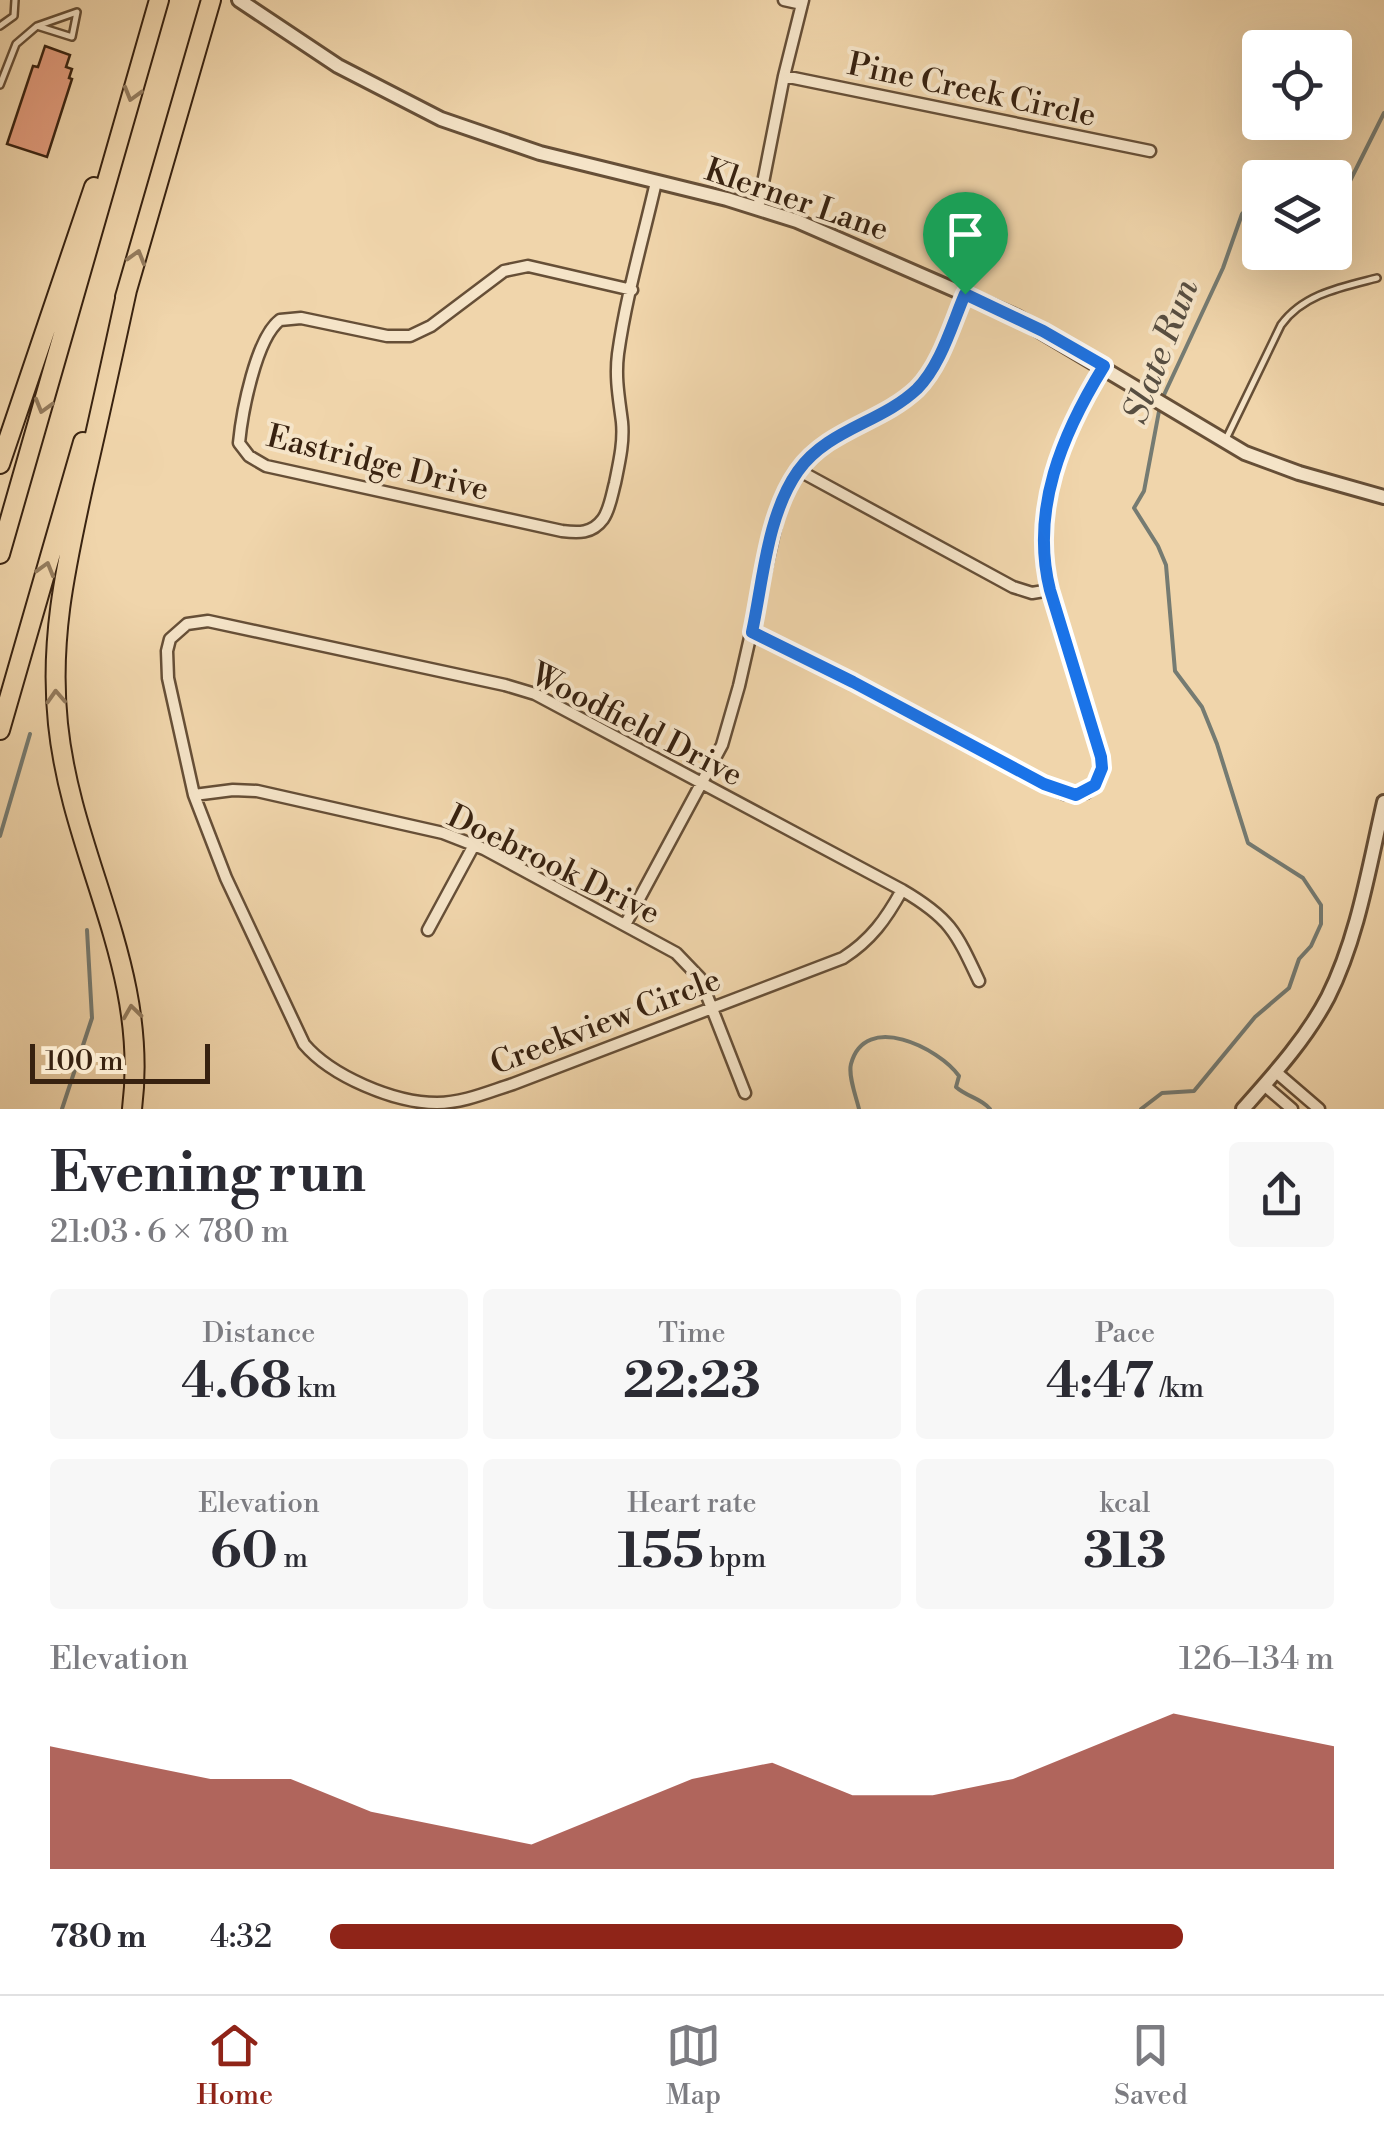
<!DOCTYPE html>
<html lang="en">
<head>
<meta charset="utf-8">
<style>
	:root { --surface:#fff; --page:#f7f7f7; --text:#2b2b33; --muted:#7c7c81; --line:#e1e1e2; --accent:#8f2418 }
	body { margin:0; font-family:"Libre Bodoni",serif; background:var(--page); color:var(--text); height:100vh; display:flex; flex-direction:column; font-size:38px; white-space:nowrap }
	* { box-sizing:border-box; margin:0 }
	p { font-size:32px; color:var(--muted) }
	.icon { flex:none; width:55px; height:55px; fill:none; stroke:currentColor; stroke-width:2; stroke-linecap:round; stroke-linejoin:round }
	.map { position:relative; height:1109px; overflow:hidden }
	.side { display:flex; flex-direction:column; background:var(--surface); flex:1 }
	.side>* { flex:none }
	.fabs { position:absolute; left:1242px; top:30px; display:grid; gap:20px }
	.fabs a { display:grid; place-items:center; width:110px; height:110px; border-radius:10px; background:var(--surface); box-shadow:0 10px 40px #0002; font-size:50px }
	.scale { position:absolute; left:30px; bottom:25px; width:180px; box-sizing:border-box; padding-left:10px; border:5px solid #382210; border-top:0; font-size:28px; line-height:35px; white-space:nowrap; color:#382210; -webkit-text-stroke:8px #f5e4c8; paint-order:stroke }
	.pin { position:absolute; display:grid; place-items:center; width:85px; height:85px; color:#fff; margin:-102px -42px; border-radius:50% 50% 50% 0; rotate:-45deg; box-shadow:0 0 10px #0007 }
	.pin .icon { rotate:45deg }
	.round { display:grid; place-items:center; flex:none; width:105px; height:105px; border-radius:10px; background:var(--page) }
	.head { display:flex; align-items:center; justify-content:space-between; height:170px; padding:0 50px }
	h1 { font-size:55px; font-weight:700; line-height:75px }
	.metrics { display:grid; grid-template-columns:repeat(3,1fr); gap:15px; height:170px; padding:10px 50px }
	.metrics div { display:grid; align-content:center; border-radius:10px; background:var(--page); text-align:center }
	.metrics b { font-size:50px; font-weight:700 }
	.metrics small { font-size:28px; font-weight:400 }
	.metrics p { font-size:28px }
	.chart { height:280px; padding:20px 50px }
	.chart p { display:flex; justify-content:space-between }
	.chart svg { width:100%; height:180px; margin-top:10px; fill:var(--accent); opacity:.7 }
	ul { padding:0 50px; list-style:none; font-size:32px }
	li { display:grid; grid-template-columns:160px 120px 1fr; align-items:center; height:75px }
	li i { height:25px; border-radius:12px; background:var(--accent) }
	.tab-bar { display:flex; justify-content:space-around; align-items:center; height:140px; border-top:2px solid var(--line); background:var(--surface); font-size:28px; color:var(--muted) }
	.tab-bar a { display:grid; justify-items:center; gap:5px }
	.tab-bar .current { color:var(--accent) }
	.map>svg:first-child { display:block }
</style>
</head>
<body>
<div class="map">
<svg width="1384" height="1109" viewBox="0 0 1384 1109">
	<rect width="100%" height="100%" fill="#f0d5ab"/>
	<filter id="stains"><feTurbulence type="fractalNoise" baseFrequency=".002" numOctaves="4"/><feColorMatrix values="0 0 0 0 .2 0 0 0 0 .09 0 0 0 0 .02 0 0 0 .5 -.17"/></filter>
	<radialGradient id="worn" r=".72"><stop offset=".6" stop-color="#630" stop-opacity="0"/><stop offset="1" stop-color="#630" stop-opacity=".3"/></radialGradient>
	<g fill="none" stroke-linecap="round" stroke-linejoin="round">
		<path stroke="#757b72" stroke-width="4" d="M 1278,178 L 1297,166 L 1306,178
			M 1335,202 L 1340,201 L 1384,113
			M 1163,397 L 1223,268 L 1242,214 L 1260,193
			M 0,836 L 30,734
			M 62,1109 L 92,1018 L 87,930
			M 859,1109 C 856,1096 848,1076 851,1064 C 865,1011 939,1048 959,1076 L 956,1087 C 967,1097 981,1098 990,1109
			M 1141,1109 L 1162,1093 L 1194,1091 L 1255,1017 L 1289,988 L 1299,959 L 1311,946 L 1321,924 L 1321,905 L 1303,878 L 1248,843 L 1217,744 L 1202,707 L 1175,671 L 1166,565 L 1158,546 L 1134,508 L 1144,491 L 1160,406"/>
	</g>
	<path fill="#e49d7e" stroke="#382210" stroke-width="2.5" d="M 45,46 L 70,55 L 66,67 L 72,69 L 69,78 L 72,79 L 47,157 L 7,144 L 33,66 L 38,67 Z"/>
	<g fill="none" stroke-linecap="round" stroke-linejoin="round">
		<g stroke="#664f37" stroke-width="10">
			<path id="service" d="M 0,26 L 14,16 L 15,0
				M 0,85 L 16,44 L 37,26 L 77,12 L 72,37 L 37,26
				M 1226,439 L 1281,325 C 1303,294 1342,287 1377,278"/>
		</g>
		<g stroke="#664f37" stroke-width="15">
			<path id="minor" d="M 784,0 L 802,4
				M 784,76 L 1150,151
				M 758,208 L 784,76 L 803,0
				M 632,290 L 528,266 L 504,271 L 431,326 L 410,336 L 387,336 L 301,318 L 280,320 C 256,338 242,412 239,443 L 249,456 L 266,466 L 562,531 C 578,533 592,534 603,519 C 610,509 612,494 615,483 C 619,463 624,443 622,422 C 619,398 615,378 618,354 C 626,296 643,239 656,182
				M 798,470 L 1013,587 L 1032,593 L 1050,590
				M 752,633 L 853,682 L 1044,785 L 1065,794 L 1086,793 L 1099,778 L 1101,757 L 1050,590 C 1030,510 1062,434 1104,367
				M 194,795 L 233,790 L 257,791 L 443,833 L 484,849 L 676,953 L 700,978 L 745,1093
				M 902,890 C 886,919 871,940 843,958 L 513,1084 C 488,1092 463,1103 437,1103 C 394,1103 331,1076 304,1044 L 226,878 L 194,795 L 168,678 L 167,651 L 170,639 L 187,624 L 208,621 L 505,685 L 535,694 L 902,890 C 950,918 956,932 979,981
				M 625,925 L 722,745 L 739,686 L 780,506 L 794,479 L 819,447 L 884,412 L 919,387 L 934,365 L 965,294
				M 428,930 L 474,845
				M 1276,1072 L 1319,1109
				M 1264,1085 L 1292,1109"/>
		</g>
		<g stroke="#664f37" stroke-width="18">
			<path id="tertiary" d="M 239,0 L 338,66 L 441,119 L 540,153 L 727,199 L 797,221 L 1017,317 L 1245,453 L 1299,473 L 1384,497
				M 1243,1109 C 1274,1074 1306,1039 1328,997 C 1358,937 1369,867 1384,802"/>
		</g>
		<g stroke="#382210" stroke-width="22">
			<path id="motorway" d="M 127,290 C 113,354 99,419 84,483 C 66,566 49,639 58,724 C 72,860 150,967 132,1109
				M 125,297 L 211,0
				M 0,464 L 94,187
				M 0,554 L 159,0
				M 0,730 L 83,442"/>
		</g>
		<use href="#service" stroke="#f5e4c8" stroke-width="5"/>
		<use href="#minor" stroke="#f5e4c8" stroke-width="10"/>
		<use href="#tertiary" stroke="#f5e4c8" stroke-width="12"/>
		<use href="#motorway" stroke="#f0d5ab" stroke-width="18"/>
	</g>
	<defs><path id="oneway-chevron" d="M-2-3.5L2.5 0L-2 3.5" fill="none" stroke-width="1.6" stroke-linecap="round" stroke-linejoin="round" transform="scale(2.5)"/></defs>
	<g stroke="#947c5e">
		<use href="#oneway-chevron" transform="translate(132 94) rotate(106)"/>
		<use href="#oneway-chevron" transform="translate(137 257) rotate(-74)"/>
		<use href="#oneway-chevron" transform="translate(43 406) rotate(106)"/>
		<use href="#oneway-chevron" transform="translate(46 569) rotate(-74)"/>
		<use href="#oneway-chevron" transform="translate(56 697) rotate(-93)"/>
		<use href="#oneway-chevron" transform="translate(132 1012) rotate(-98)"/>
	</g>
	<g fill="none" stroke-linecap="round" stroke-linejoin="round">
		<g stroke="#fff" stroke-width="20">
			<path id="route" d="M 965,294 L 1043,331 L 1104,366 C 1062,434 1030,510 1050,590 L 1101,757 L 1102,768 L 1095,785 L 1076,795 L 1044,784 L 853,682 L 752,632 C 763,581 767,515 798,471 C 828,429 881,423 917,389 C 941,365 952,324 965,294 Z"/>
		</g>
		<use href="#route" stroke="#1a73e8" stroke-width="12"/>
	</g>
	<g text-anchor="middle" stroke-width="8" stroke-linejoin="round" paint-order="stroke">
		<g font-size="32" fill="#382210" stroke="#f5e4c8">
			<text transform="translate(972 89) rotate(12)" y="11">Pine Creek Circle</text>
			<text transform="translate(797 199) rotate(19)" y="11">Klerner Lane</text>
			<text transform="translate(378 462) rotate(14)" y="11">Eastridge Drive</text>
			<text transform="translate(637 724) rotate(27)" y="11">Woodfield Drive</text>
			<text transform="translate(554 864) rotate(26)" y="11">Doebrook Drive</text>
			<text transform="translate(605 1021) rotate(-21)" y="11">Creekview Circle</text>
		</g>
		<g font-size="35" font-style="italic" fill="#574e41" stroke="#f5e4c8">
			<text transform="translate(1160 351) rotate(-69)" y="12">Slate Run</text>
		</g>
	</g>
	<rect width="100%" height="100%" filter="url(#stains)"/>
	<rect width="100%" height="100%" fill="url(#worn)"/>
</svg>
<div class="fabs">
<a><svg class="icon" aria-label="locate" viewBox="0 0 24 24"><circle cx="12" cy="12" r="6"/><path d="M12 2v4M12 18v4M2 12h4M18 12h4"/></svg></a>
<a><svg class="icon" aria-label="layers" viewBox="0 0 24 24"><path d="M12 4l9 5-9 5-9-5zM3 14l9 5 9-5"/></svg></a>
</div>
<div class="scale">100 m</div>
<div class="pin" style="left:965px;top:294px;background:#1e9e55"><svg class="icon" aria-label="arrive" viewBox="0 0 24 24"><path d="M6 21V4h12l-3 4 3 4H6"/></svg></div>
</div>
<section class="side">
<div class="head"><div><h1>Evening run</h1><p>21:03 · 6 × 780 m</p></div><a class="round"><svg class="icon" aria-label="share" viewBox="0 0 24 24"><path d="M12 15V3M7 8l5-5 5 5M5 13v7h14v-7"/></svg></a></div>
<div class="metrics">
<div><p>Distance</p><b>4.68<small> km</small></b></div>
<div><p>Time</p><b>22:23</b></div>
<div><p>Pace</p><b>4:47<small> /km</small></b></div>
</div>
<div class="metrics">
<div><p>Elevation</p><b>60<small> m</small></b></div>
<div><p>Heart rate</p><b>155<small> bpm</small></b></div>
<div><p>kcal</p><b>313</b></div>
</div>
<div class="chart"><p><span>Elevation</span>126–134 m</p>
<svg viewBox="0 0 160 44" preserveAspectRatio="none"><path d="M0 44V14L10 18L20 22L30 22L40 30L50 34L60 38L70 30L80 22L90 18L100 26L110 26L120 22L130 14L140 6L150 10L160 14V44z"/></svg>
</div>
<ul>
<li><b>780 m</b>4:32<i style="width:85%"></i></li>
</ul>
</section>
<nav class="tab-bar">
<a class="current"><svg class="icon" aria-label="home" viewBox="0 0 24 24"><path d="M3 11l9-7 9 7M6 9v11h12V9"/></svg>Home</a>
<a><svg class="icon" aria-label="map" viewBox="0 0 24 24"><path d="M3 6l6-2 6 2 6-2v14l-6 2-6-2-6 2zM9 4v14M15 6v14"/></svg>Map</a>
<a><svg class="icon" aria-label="saved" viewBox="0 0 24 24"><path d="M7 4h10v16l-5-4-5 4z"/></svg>Saved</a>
</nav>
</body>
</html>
